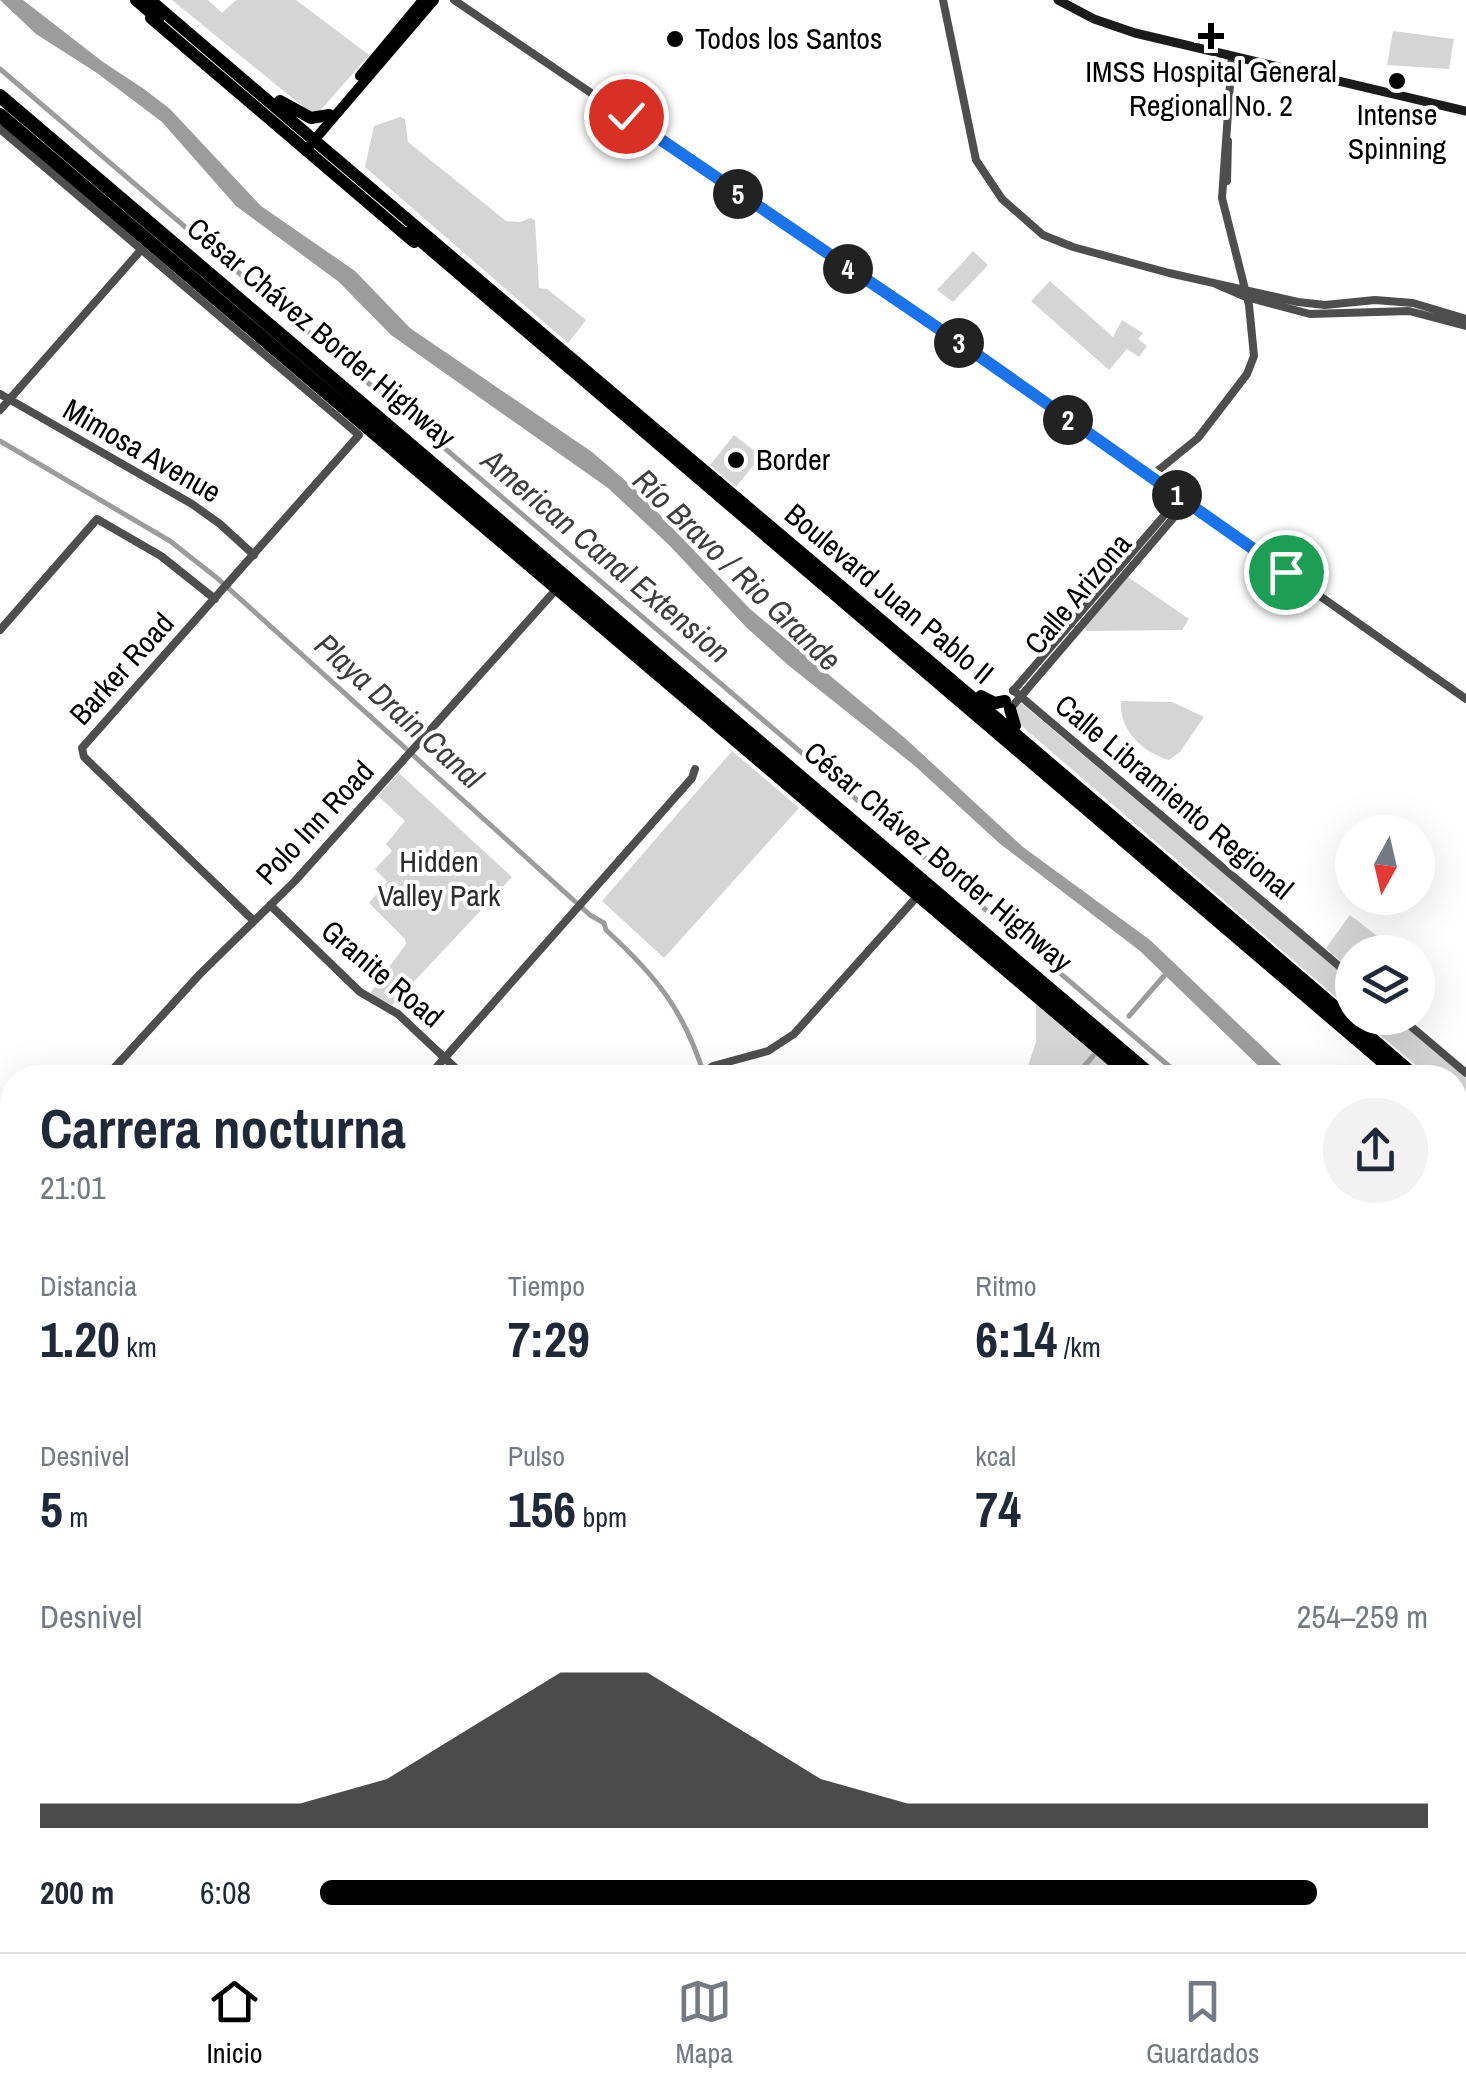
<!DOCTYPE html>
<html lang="es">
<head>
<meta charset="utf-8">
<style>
	:root { --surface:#fff; --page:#f2f2f3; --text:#1f2937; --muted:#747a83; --line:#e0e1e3; --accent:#000 }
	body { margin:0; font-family:"Archivo Narrow",sans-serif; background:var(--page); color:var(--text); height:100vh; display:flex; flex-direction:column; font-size:38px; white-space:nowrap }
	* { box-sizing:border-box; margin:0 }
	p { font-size:32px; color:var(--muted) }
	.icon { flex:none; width:55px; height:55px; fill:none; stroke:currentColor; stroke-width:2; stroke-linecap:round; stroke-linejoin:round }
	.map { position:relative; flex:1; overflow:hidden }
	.details { position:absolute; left:0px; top:1065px; width:1468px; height:888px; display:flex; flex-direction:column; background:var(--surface); border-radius:40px 40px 0 0; box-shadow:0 10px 40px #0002 }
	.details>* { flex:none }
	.needle { width:65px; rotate:188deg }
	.tools { position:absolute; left:1335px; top:815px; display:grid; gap:20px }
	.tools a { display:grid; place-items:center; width:100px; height:100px; border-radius:50%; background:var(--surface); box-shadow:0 10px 40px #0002; font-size:50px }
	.pin { position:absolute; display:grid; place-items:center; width:85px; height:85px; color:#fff; margin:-42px; border:5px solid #fff; border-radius:50%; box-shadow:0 2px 10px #0007 }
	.km { position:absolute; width:50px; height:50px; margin:-25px; border-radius:50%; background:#222; color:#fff; font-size:28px; line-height:50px; text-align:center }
	.round { display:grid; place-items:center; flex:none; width:105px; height:105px; border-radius:52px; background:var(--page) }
	.summary { display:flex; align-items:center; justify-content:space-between; height:170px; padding:0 40px }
	h1 { font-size:55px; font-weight:800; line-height:75px }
	.figures { display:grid; grid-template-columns:repeat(3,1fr); gap:15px; height:170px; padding:10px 40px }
	.figures div { display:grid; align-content:center }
	.figures b { font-size:50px; font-weight:800 }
	.figures small { font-size:28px; font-weight:400 }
	.figures p { font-size:28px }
	.chart { height:280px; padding:20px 40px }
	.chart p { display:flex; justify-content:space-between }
	.chart svg { width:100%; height:180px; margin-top:10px; fill:var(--accent); opacity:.7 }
	ul { padding:0 40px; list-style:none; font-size:32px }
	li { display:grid; grid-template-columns:160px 120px 1fr; align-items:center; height:75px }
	li i { height:25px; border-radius:12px; background:var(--accent) }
	.menu { display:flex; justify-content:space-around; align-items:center; height:140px; border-top:2px solid var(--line); background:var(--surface); font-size:28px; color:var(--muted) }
	.menu a { display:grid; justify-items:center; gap:5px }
	.menu .on { color:var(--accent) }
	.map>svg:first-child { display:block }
</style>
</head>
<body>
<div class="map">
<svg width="1466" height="1952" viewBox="0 0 1466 1952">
	<rect width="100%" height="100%" fill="#fff"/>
	<path fill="#d5d5d5" d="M 172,0 L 208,0 L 222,13 L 236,0 L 296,0 L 369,55 L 319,112 L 312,114 Z
		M 1393,31 L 1454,39 L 1449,69 L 1387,65 Z
		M 400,117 L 405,119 L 408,142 L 506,221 L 521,222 L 530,218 L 535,220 L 539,288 L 547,289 L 586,320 L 568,343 L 365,167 L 374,126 Z
		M 973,251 L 988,265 L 953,302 L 937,290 Z
		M 1050,281 L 1113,337 L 1122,320 L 1143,333 L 1138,339 L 1147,346 L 1139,357 L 1127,349 L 1109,370 L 1031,301 Z
		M 734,435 L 761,456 L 736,487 L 710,465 Z
		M 1128,577 L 1189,619 L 1182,630 L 1087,631 L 1084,627 Z
		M 1121,701 L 1172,702 L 1204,717 L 1180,752 L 1169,760 C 1142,752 1119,730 1121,701 Z
		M 1021,703 L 1352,981 L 1352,1011 L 1016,721 L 1014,710 Z
		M 732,751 L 799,808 L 664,958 L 602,901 Z
		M 399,773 L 512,877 L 392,1005 L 373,996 L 371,992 L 406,944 L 405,939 L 369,903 L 387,882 L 375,869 L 392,851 L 386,844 L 405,821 L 378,796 Z
		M 1350,915 L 1398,952 L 1352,952 L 1352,971 L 1326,948 Z
		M 1036,1003 L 1124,1078 L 1024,1078 L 1036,1042 Z
		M 1360,1018 L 1395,1018 L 1466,1078 L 1466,1109 L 1455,1099 L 1455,1078 L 1430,1077 Z
		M 1455,1378 L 1466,1387 L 1466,1952 L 927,1952 L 921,1940 L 1455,1940 Z
		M 778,1940 L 888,1940 L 886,1952 L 787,1952 Z"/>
	<path fill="#9c9c9c" d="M 0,0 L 23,0 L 103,62 L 144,89 L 170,109 L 261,206 L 355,271 L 410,328 L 592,452 L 635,489 L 750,609 L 906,739 L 1023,847 L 1150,940 L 1294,1077 L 1270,1077 L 1140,951 L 999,843 L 915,766 L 788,665 L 746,627 L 669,545 L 608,488 L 391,335 L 339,282 L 236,206 L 162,122 L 97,73 L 36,34 Z"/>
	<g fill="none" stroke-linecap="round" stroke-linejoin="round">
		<path stroke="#9c9c9c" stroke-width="2.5" d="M 0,1610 L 12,1627
			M 400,1952 L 401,1940"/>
		<path stroke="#9c9c9c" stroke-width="5" d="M 0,69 L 1183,1078
			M 0,441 L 170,541 L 217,578 L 590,915 L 604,923 L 606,930 C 656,976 685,1011 705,1078
			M 1129,1016 L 1170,969
			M 1074,1078 L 1093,1056
			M 0,1298 L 12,1314
			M 1455,1309 L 1466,1319
			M 485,1940 L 494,1952
			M 766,1940 L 774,1952
			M 604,1952 L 621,1940"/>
		<path stroke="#4e4e4e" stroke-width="8" d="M 454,0 L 979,356 L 1466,699
			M 943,0 L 976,160 L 1002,199 L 1043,235 L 1073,247 L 1169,273 L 1298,302 L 1325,305 L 1375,300 L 1413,303 L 1466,319
			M 0,129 L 359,435 L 82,748 L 84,757 L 254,921
			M 1227,181 L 1228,141
			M 1216,284 L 1246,297 L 1310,314 L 1409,311 L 1466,326
			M 0,394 L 192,504 L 220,524 L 254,555
			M 0,410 L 141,250
			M 1150,477 L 1198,438 L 1247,374 L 1254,356 L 1249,305 L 1222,198 L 1232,56
			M 0,630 L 97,519 L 161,556 L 215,599
			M 1013,690 L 1352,977
			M 1013,691 L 1180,497
			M 1010,709 L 1187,502
			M 270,905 L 360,992 L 398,1014 L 466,1078
			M 1401,1018 L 1466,1073
			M 105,1078 L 200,974 L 295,881 L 553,593
			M 427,1078 L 692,778 L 695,769
			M 697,1078 L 713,1066 L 768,1051 L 794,1034 L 914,900
			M 0,1625 L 12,1642
			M 0,1805 L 4,1810 L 0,1815"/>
		<path stroke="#1b1b1b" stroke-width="9" d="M 1058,0 L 1094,19 L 1135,33 L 1466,111
			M 0,1897 L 12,1905
			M 0,1911 L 12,1919
			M 43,1940 L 61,1952
			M 64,1940 L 82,1952"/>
		<path stroke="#000" stroke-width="10" d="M 360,76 L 423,0
			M 310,145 L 434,0
			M 0,1121 L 12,1136
			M 636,1940 L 645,1952
			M 647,1940 L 656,1952"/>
		<path stroke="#000" stroke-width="12" d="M 136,0 L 158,19
			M 150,0 C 571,361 998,715 1418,1078
			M 151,18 L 414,242
			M 280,101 L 311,118 L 329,115
			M 410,232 L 1401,1078
			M 981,696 L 995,703 L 1005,701
			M 1010,709 L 1015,726
			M 1455,1109 L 1466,1119
			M 1455,1124 L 1466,1133"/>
		<path stroke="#000" stroke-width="14" d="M 0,96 L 1154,1078
			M 0,115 L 1134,1078
			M 1455,1333 L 1466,1343
			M 1455,1352 L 1466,1361"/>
		<g stroke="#000" stroke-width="6">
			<path id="rail" d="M 0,1332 L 12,1348
				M 461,1940 L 470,1952
				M 406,1952 L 407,1940"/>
		</g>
		<use href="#rail" stroke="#fff" stroke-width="2.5" stroke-dasharray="8" stroke-linecap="butt"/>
	</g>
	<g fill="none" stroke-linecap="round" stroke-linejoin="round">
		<g stroke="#fff" stroke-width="20">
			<path id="route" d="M 626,116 L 979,356 L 1286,572"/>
		</g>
		<use href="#route" stroke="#1a73e8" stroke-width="12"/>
	</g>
	<g fill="#000" stroke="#fff" stroke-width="4">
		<path d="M1206 21h10v10h10v10h-10v10h-10v-10h-10v-10h10z"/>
		<circle cx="675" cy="39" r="10"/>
		<circle cx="1397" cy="81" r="10"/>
		<circle cx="736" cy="460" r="10"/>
	</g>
	<g text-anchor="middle" stroke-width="8" stroke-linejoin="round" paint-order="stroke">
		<g font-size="30" fill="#000" stroke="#fff" text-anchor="start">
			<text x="695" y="49">Todos los Santos</text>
			<text x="1211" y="82" text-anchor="middle">IMSS Hospital General<tspan x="1211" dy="34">Regional No. 2</tspan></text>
			<text x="1397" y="125" text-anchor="middle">Intense<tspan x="1397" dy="34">Spinning</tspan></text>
			<text x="756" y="470">Border</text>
		</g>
		<g font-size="30" fill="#000" stroke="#fff">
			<text transform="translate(321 333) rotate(40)" y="10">César Chávez Border Highway</text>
			<text transform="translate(142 451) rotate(30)" y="10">Mimosa Avenue</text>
			<text transform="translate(889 594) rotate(40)" y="10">Boulevard Juan Pablo II</text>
			<text transform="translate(1078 594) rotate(-50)" y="10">Calle Arizona</text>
			<text transform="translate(122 669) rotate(-48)" y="10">Barker Road</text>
			<text transform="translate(1174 797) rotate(40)" y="10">Calle Libramiento Regional</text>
			<text transform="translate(315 823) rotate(-47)" y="10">Polo Inn Road</text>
			<text transform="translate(938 857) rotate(40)" y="10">César Chávez Border Highway</text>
			<text transform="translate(382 974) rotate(40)" y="10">Granite Road</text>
		</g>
		<g font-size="30" fill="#2c2c2c" stroke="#fff">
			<text x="439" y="872">Hidden<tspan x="439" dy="34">Valley Park</tspan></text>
		</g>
		<g font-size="32" font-style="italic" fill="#3d3d3d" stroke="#fff">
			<text transform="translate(606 556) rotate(40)" y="11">American Canal Extension</text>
			<text transform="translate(737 570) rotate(44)" y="11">Río Bravo / Rio Grande</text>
			<text transform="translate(399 711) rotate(42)" y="11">Playa Drain Canal</text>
		</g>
	</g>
</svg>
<div class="tools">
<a><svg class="needle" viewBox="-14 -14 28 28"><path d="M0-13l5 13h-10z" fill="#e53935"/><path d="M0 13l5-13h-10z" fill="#747a83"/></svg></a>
<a><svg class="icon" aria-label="layers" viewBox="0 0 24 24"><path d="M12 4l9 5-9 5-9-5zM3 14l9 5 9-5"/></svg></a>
</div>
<div class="pin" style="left:1286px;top:572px;background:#1e9e55"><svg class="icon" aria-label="arrive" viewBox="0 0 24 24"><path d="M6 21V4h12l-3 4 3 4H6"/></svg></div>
<div class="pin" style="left:626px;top:116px;background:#d93025"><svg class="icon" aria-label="check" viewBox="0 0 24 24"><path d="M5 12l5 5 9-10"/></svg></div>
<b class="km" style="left:1177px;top:495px">1</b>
<b class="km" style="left:1068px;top:420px">2</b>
<b class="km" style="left:959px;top:343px">3</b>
<b class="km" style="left:848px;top:269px">4</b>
<b class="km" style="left:738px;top:194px">5</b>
<section class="details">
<div class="summary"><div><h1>Carrera nocturna</h1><p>21:01</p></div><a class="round"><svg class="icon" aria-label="share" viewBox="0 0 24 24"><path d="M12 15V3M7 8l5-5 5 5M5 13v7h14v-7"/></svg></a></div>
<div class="figures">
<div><p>Distancia</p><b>1.20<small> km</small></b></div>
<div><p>Tiempo</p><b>7:29</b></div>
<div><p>Ritmo</p><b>6:14<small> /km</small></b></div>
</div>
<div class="figures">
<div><p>Desnivel</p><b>5<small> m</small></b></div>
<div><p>Pulso</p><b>156<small> bpm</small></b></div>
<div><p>kcal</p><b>74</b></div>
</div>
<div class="chart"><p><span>Desnivel</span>254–259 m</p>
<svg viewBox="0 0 160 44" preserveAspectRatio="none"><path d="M0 44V38L10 38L20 38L30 38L40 32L50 19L60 6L70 6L80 19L90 32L100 38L110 38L120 38L130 38L140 38L150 38L160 38V44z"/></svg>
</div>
<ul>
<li><b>200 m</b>6:08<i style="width:90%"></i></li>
</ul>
</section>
</div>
<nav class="menu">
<a class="on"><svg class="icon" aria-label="home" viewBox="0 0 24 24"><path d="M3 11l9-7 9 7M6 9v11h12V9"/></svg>Inicio</a>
<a><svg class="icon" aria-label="map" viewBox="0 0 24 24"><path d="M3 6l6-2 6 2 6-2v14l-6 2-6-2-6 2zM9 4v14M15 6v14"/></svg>Mapa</a>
<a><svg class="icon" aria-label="saved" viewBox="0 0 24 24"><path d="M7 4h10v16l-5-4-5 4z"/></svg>Guardados</a>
</nav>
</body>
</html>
